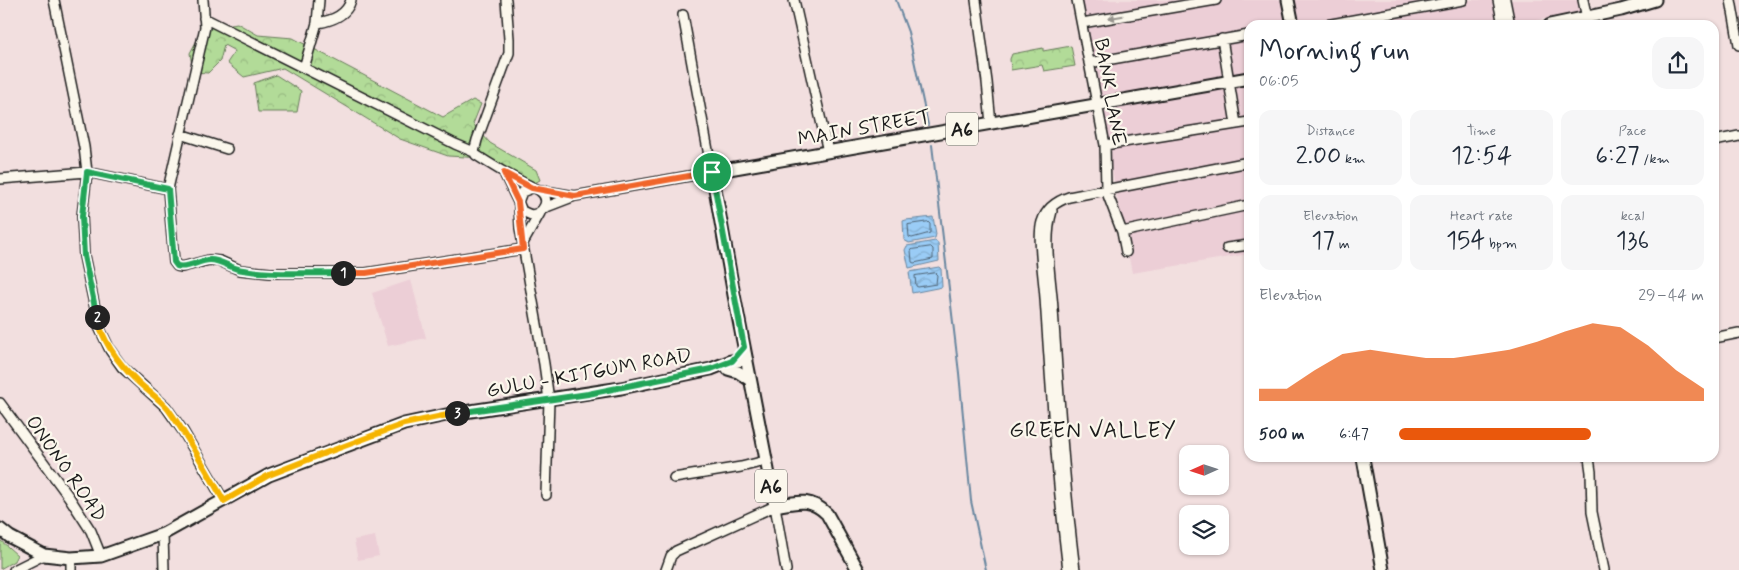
<!DOCTYPE html>
<html lang="en">
<head>
<meta charset="utf-8">
<style>
	:root { --surface:#fff; --page:#f6f6f7; --text:#1f2937; --muted:#747a83; --accent:#ea580c }
	body { margin:0; font-family:Mynerve,sans-serif; background:var(--page); color:var(--text); height:100vh; display:flex; flex-direction:column; font-size:19px; white-space:nowrap }
	* { box-sizing:border-box; margin:0 }
	p { font-size:16px; color:var(--muted) }
	.icon { flex:none; width:28px; height:28px; fill:none; stroke:currentColor; stroke-width:2; stroke-linecap:round; stroke-linejoin:round }
	.map { position:relative; flex:1; overflow:hidden }
	.details { position:absolute; left:1244px; top:20px; width:475px; height:442px; display:flex; flex-direction:column; background:var(--surface); border-radius:15px; box-shadow:0 1px 4px #0004 }
	.details>* { flex:none }
	.needle { width:32px; rotate:267deg }
	.tools { position:absolute; left:1179px; top:445px; display:grid; gap:10px }
	.tools a { display:grid; place-items:center; width:50px; height:50px; border-radius:10px; background:var(--surface); box-shadow:0 1px 4px #0004; font-size:25px }
	.pin { position:absolute; display:grid; place-items:center; width:42px; height:42px; color:#fff; margin:-21px; border:2px solid #fff; border-radius:50%; box-shadow:0 1px 5px #0007 }
	.km { position:absolute; width:25px; height:25px; margin:-12px; border-radius:50%; background:#222; color:#fff; font-size:14px; line-height:25px; text-align:center }
	.round { display:grid; place-items:center; flex:none; width:52px; height:52px; border-radius:15px; background:var(--page) }
	.overview { display:flex; align-items:center; justify-content:space-between; height:85px; padding:0 15px }
	h1 { font-size:28px; font-weight:600; line-height:38px }
	.metrics { display:grid; grid-template-columns:repeat(3,1fr); gap:8px; height:85px; padding:5px 15px }
	.metrics div { display:grid; align-content:center; border-radius:12px; background:var(--page); text-align:center }
	.metrics b { font-size:25px; font-weight:600 }
	.metrics small { font-size:14px; font-weight:400 }
	.metrics p { font-size:14px }
	.chart { height:140px; padding:10px 15px }
	.chart p { display:flex; justify-content:space-between }
	.chart svg { width:100%; height:90px; margin-top:5px; fill:var(--accent); opacity:.7 }
	ul { padding:0 15px; list-style:none; font-size:16px }
	li { display:grid; grid-template-columns:80px 60px 1fr; align-items:center; height:38px }
	li i { height:12px; border-radius:6px; background:var(--accent) }
	.map>svg:first-child { display:block }
</style>
</head>
<body>
<div class="map">
<svg width="1739" height="570" viewBox="0 0 1739 570">
	<defs>
		<pattern id="forest-crowns" width="20" height="18" patternUnits="userSpaceOnUse" patternTransform="scale(1.25)"><rect width="20" height="18" fill="#b2db98"/><path d="M2 6a3 3 0 1 1 6 0M12 15a3 3 0 1 1 6 0" fill="none" stroke="#98bb82"/></pattern>
		<pattern id="water-waves" width="16" height="10" patternUnits="userSpaceOnUse" patternTransform="scale(1.25)"><rect width="16" height="10" fill="#9accf6"/><path d="M0 5q4-4 8 0t8 0" fill="none" stroke="#84afd2"/></pattern>
	</defs>
	<rect width="100%" height="100%" fill="#f2dfdf"/>
	<filter id="ink" filterUnits="userSpaceOnUse"><feTurbulence type="fractalNoise" baseFrequency=".02" numOctaves="2"/><feDisplacementMap in="SourceGraphic" scale="10" xChannelSelector="R" yChannelSelector="G"/><feConvolveMatrix kernelMatrix="1 2 1 2 8 2 1 2 1" color-interpolation-filters="sRGB"/></filter>
	<g filter="url(#ink)">
		<path fill="#ecced6" d="M 1079,0 L 1579,0 L 1581,11 L 1514,25 L 1249,25 L 1249,254 L 1132,273 Z
			M 411,280 L 426,338 L 388,346 L 372,293 Z
			M 375,536 L 379,556 L 358,560 L 354,540 Z"/>
		<path fill="#b2db98" stroke="#677c5a" d="M 0,540 L 17,555 L 14,561 L 0,569 Z"/>
		<path fill="url(#forest-crowns)" stroke="#677c5a" d="M 237,23 L 258,35 L 293,38 L 443,117 L 473,100 L 481,104 L 473,124 L 490,143 L 536,170 L 540,180 L 533,184 L 483,158 L 448,156 L 400,139 L 283,68 L 244,77 L 227,63 L 235,51 L 224,45 L 220,61 L 208,73 L 193,72 L 190,53 L 203,29 Z
			M 1071,46 L 1075,66 L 1044,71 L 1042,65 L 1011,70 L 1010,59 L 1012,54 L 1043,48 L 1043,51 Z
			M 276,75 L 301,91 L 297,112 L 258,112 L 254,83 Z"/>
		<path fill="url(#water-waves)" stroke="#68869f" d="M 933,217 L 936,234 L 935,238 L 909,243 L 904,240 L 903,221 L 906,220 Z
			M 935,241 L 938,243 L 939,261 L 909,268 L 905,250 L 907,246 Z
			M 939,267 L 941,269 L 942,287 L 912,293 L 909,272 Z"/>
		<g fill="none" stroke-linecap="round" stroke-linejoin="round">
			<path stroke="#4e6273" stroke-width="1" d="M 928,222 L 930,224 L 930,233 L 912,238 L 909,237 L 908,225 Z
				M 931,247 L 933,249 L 933,259 L 914,263 L 912,262 L 911,250 Z
				M 935,273 L 937,275 L 936,284 L 918,287 L 916,286 L 915,276 Z"/>
			<path stroke="#68869f" stroke-width="2" d="M 896,0 L 908,32 L 928,125
				M 932,145 L 959,373 L 971,501 L 986,570"/>
			<g stroke="#1c1c1c" stroke-width="12">
				<path id="minor" d="M 54,0 L 84,147 L 87,172 L 82,216 L 84,256 L 99,327 L 110,350 L 122,367 L 166,407 L 183,431 L 224,501
					M 506,0 L 509,39 L 509,53 L 477,140 L 474,152 L 476,155 C 493,166 511,177 530,186 C 533,188 537,188 540,191 C 552,200 543,214 531,215 L 522,211 L 518,202 L 522,192 L 532,188
					M 794,0 L 828,152
					M 976,0 L 987,82 L 991,124
					M 1077,0 L 1105,145 L 1106,190 L 1122,232 L 1126,252
					M 1498,0 L 1503,25
					M 1505,0 L 1510,25
					M 1583,0 L 1587,18
					M 1731,0 L 1739,45
					M 204,18 L 455,144 L 474,152
					M 317,23 C 331,21 347,15 351,0
					M 1082,23 L 1216,0
					M 1326,25 L 1463,0
					M 1222,39 L 1236,124
					M 1089,63 L 1249,35
					M 304,68 L 317,23 L 319,0
					M 180,134 L 227,149
					M 1714,141 L 1739,136
					M 1105,145 L 1249,122
					M 504,173 L 518,202
					M 0,179 L 87,172 L 168,189 L 174,262 L 177,266 L 182,267 L 209,260 L 220,261 L 240,270 L 270,273 L 366,273 L 523,249
					M 168,189 L 205,27 L 203,0
					M 539,190 L 575,196
					M 519,207 L 520,228 L 544,364 L 549,400 L 546,495
					M 544,208 L 575,196 L 712,172 L 683,15
					M 1052,211 C 1043,241 1051,277 1053,309 C 1059,396 1064,483 1075,570
					M 1122,232 L 1249,205
					M 523,243 L 540,213
					M 1227,248 L 1249,245
					M 1714,338 L 1739,333
					M 0,403 L 69,497 L 91,531 L 101,556
					M 1589,458 L 1591,472 L 1592,512 L 1604,570
					M 674,478 L 741,467 L 765,461
					M 163,534 L 164,570
					M 14,570 L 44,555
					M 71,570 L 71,558
					M 666,570 L 671,556 L 676,551 L 775,506 L 786,570
					M 1068,570 C 1057,480 1051,388 1045,298 C 1044,280 1037,237 1042,222 C 1046,209 1057,201 1069,197 L 1249,162"/>
			</g>
			<g stroke="#1c1c1c" stroke-width="15">
				<path id="major" d="M 1288,0 L 1293,25
					M 1550,25 L 1621,10 L 1655,0
					M 728,369 L 738,372 L 750,380
					M 1363,458 L 1383,570
					M 0,529 L 10,537 L 44,555 L 71,558 L 101,556 L 163,534 L 269,475 L 404,424 L 451,414 L 621,388 L 711,369 L 731,361 L 747,360
					M 858,570 L 827,514 C 810,497 796,502 775,506 L 734,295 L 712,172 L 1249,78"/>
			</g>
			<use href="#minor" stroke="#fbf7ec" stroke-width="9"/>
			<use href="#major" stroke="#fbf7ec" stroke-width="11"/>
		</g>
		<defs><path id="oneway-solid" d="M-6-.8H1V-3.2L6.5 0L1 3.2V.8H-6Z" transform="scale(1.25)"/></defs>
		<use fill="#97948e" href="#oneway-solid" transform="translate(1116 17) rotate(170)"/>
	</g>
	<g fill="none" stroke-linecap="round" stroke-linejoin="round" filter="url(#ink)">
		<g stroke="#fff" stroke-width="10">
			<path id="split-1" d="M 343,273 L 366,273 L 523,249 L 518,202 L 504,173 L 532,188 L 575,196 L 712,172"/>
		</g>
		<g stroke="#fff" stroke-width="10">
			<path id="split-2" d="M 97,317 L 84,256 L 82,216 L 87,172 L 168,189 L 174,262 L 177,266 C 188,269 199,260 210,260 C 222,260 231,269 243,270 C 276,275 310,273 343,273"/>
		</g>
		<g stroke="#fff" stroke-width="10">
			<path id="split-3" d="M 97,317 C 103,342 118,363 137,381 C 147,391 159,398 168,409 C 189,438 206,470 224,501 L 269,475 L 320,455 L 404,424 L 457,413"/>
		</g>
		<g stroke="#fff" stroke-width="10">
			<path id="split-4" d="M 457,413 L 588,394 L 711,369 L 732,361 L 744,347 L 712,172"/>
		</g>
		<use href="#split-1" stroke="#f0652b" stroke-width="6"/>
		<use href="#split-2" stroke="#22a559" stroke-width="6"/>
		<use href="#split-3" stroke="#f5b400" stroke-width="6"/>
		<use href="#split-4" stroke="#22a559" stroke-width="6"/>
	</g>
	<g text-anchor="middle" stroke-width="4.5" stroke-linejoin="round" paint-order="stroke">
		<g fill="#fbf7ec" stroke="#5f5e5a" stroke-width="1">
			<rect x="946" y="112.5" width="32" height="33" rx="4"/>
			<rect x="755" y="469.5" width="32" height="33" rx="4"/>
		</g>
		<g font-size="19" font-weight="bold" fill="#1c1c1c">
			<text x="962" y="136">A6</text>
			<text x="771" y="493">A6</text>
		</g>
		<g font-size="20" fill="#1c1c1c" stroke="#fbf7ec">
			<text transform="translate(1111 92) rotate(80)" y="7">BANK LANE</text>
			<text transform="translate(864 127) rotate(-10)" y="7">MAIN STREET</text>
			<text transform="translate(589 372) rotate(-10)" y="7">GULU - KITGUM ROAD</text>
			<text transform="translate(67 468) rotate(55)" y="7">ONONO ROAD</text>
		</g>
		<g font-size="22" letter-spacing="1" fill="#1c1c1c" stroke="#fbf7ec">
			<text x="1093" y="437">GREEN VALLEY</text>
		</g>
	</g>
</svg>
<div class="tools">
<a><svg class="needle" viewBox="-14 -14 28 28"><path d="M0-13l5 13h-10z" fill="#e53935"/><path d="M0 13l5-13h-10z" fill="#747a83"/></svg></a>
<a><svg class="icon" aria-label="layers" viewBox="0 0 24 24"><path d="M12 4l9 5-9 5-9-5zM3 14l9 5 9-5"/></svg></a>
</div>
<div class="pin" style="left:712px;top:172px;background:#1e9e55"><svg class="icon" aria-label="arrive" viewBox="0 0 24 24"><path d="M6 21V4h12l-3 4 3 4H6"/></svg></div>
<b class="km" style="left:343px;top:273px">1</b>
<b class="km" style="left:97px;top:317px">2</b>
<b class="km" style="left:457px;top:413px">3</b>
<section class="details">
<div class="overview"><div><h1>Morning run</h1><p>06:05</p></div><a class="round"><svg class="icon" aria-label="share" viewBox="0 0 24 24"><path d="M12 15V3M7 8l5-5 5 5M5 13v7h14v-7"/></svg></a></div>
<div class="metrics">
<div><p>Distance</p><b>2.00<small> km</small></b></div>
<div><p>Time</p><b>12:54</b></div>
<div><p>Pace</p><b>6:27<small> /km</small></b></div>
</div>
<div class="metrics">
<div><p>Elevation</p><b>17<small> m</small></b></div>
<div><p>Heart rate</p><b>154<small> bpm</small></b></div>
<div><p>kcal</p><b>136</b></div>
</div>
<div class="chart"><p><span>Elevation</span>29–44 m</p>
<svg viewBox="0 0 160 44" preserveAspectRatio="none"><path d="M0 44V38L10 38L20 29L30 21L40 19L50 21L60 23L70 23L80 21L90 19L100 15L110 10L120 6L130 8L140 17L150 29L160 38V44z"/></svg>
</div>
<ul>
<li><b>500 m</b>6:47<i style="width:63%"></i></li>
</ul>
</section>
</div>
</body>
</html>
